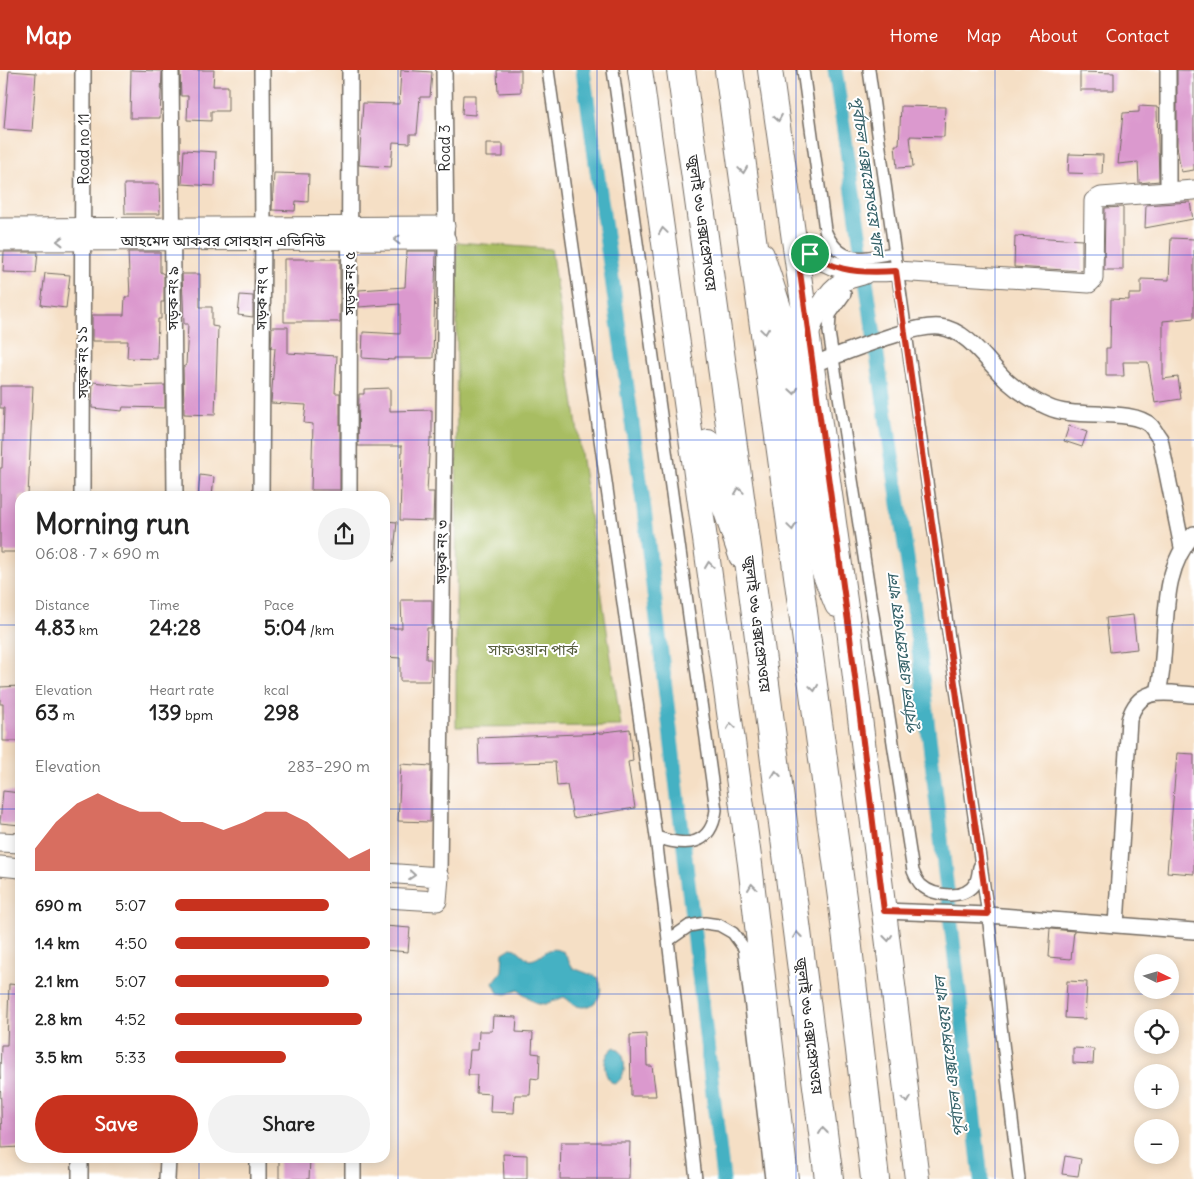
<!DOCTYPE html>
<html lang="en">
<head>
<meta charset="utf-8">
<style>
	:root { --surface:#fff; --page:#f2f2f2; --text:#222; --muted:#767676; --accent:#c8321e }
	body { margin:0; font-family:Delius,"Noto Sans Bengali",sans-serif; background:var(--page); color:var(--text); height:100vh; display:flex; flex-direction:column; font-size:19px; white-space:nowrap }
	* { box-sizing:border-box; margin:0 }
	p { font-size:16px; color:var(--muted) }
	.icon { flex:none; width:28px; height:28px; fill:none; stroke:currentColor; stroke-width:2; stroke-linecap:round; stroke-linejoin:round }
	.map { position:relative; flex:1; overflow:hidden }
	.sheet { position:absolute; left:15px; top:421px; width:375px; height:672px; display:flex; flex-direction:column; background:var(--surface); border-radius:15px; box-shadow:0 2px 12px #0003 }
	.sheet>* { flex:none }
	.needle { width:32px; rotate:95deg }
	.fabs { position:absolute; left:1134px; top:884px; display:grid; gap:10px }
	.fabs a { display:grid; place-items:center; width:45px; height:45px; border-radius:50%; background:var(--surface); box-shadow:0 2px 12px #0003; font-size:25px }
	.pin { position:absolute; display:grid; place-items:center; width:42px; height:42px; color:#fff; margin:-21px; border:2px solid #fff; border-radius:50%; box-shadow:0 1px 5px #0007 }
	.round { display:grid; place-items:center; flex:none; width:52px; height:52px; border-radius:26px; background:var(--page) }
	.head { display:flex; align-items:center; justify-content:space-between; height:85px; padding:0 20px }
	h1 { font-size:28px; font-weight:800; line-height:38px }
	.metrics { display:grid; grid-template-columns:repeat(3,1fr); gap:8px; height:85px; padding:5px 20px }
	.metrics div { display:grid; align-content:center }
	.metrics b { font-size:21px; font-weight:800 }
	.metrics small { font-size:14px; font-weight:400 }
	.metrics p { font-size:14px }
	.chart { height:140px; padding:10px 20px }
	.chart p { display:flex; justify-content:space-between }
	.chart svg { width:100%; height:90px; margin-top:5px; fill:var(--accent); opacity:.7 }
	.cta { display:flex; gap:10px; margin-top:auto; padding:10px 20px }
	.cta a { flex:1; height:58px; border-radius:30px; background:var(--accent); color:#fff; font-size:20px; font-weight:800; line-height:58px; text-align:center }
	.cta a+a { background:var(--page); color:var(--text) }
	ul { padding:0 20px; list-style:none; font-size:16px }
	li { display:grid; grid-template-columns:80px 60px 1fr; align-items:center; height:38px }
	li i { height:12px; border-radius:6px; background:var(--accent) }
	header { display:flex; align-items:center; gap:30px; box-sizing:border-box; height:70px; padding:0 25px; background:var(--accent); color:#fff }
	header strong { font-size:24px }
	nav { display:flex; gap:28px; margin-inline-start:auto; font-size:18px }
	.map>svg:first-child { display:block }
</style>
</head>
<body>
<header>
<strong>Map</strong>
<nav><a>Home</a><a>Map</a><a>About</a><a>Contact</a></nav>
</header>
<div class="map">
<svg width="1194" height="1109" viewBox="0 0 1194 1109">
	<rect width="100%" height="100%" fill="#fff"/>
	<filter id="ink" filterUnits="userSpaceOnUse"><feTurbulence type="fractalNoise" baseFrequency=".02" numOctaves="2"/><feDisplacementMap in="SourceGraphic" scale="10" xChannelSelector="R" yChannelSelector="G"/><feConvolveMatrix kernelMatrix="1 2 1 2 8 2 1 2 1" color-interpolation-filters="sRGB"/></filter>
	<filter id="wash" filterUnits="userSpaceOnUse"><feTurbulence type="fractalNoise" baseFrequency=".0096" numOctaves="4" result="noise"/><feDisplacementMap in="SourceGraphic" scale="20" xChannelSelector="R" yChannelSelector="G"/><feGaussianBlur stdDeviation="1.12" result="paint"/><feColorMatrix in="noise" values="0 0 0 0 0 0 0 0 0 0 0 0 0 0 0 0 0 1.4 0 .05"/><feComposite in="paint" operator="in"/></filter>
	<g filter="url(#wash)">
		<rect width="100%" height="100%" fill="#f5dfc5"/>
		<path fill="#a8bd62" stroke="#6a7446" d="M 457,172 L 551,179 L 621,656 L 456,657 Z"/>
		<path fill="#45b1c3" stroke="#386e77" d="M 511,878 L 516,879 L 529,890 C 545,889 544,873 564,882 L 573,898 L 597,907 C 607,920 596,942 577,936 C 572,934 569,930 564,927 L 545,934 L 537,934 L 518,920 L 506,924 L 498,923 L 493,913 L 502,901 L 503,883 Z
			M 615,977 L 622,983 C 626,993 626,1009 614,1014 C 601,1006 602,984 615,977 Z"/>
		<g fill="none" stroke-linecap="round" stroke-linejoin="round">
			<path stroke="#45b1c3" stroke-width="15" d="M 583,0 L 644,439 L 723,1109
				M 835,0 L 912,522 L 981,1109"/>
		</g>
		<g id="blocks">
			<path fill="#db99ce" d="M 131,0 L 162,1 L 160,48 L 130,48 Z
				M 183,0 L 214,0 L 213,16 L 228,16 L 228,41 L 211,41 L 211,51 L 187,50 L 188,26 L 181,26 L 180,1 Z
				M 401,0 L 432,2 L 430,27 L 420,27 L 417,64 L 410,64 L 410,73 L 393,72 L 391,97 L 359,95 L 363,33 L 399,34 Z
				M 497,0 L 521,0 L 521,22 L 498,23 Z
				M 1177,0 L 1194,0 L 1194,100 L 1181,102 L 1177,76 Z
				M 9,1 L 36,3 L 32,61 L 4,59 Z
				M 1080,2 L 1114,3 L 1114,20 L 1080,20 Z
				M 463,25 L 475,25 L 475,45 L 462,44 Z
				M 901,36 L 945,37 L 944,67 L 910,66 L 913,97 L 897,98 L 895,75 L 899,75 Z
				M 1139,36 L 1157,37 L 1159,111 L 1139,113 L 1138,92 L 1118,94 L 1123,43 L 1139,42 Z
				M 486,74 L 503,74 L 503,87 L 486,87 Z
				M 184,80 L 216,82 L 215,116 L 182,114 Z
				M 1069,84 L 1103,85 L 1102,104 L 1068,103 Z
				M 274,103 L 309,104 L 308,132 L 296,131 L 295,141 L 272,140 Z
				M 124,114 L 159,114 L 160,144 L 125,144 Z
				M 1190,132 L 1193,149 L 1145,158 L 1146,135 Z
				M 1123,137 L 1123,200 L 1104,200 L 1105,138 Z
				M 1015,166 L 1082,170 L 1082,201 L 1014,197 Z
				M 1171,168 L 1194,169 L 1194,248 L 1163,251 L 1163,309 L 1178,307 L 1181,329 L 1155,333 L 1148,292 L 1123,292 L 1124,306 L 1106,306 L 1106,278 L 1110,278 L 1111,229 L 1129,230 L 1129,224 L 1141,224 L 1141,209 L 1169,210 Z
				M 407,181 L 436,181 L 433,288 L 394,288 L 394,290 L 362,288 L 363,262 L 400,264 L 400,234 L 359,237 L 359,220 L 405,217 Z
				M 4,182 L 38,182 L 36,203 L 3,202 Z
				M 128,182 L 160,182 L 160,202 L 164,204 L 164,232 L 161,232 L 161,249 L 158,249 L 157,289 L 127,288 L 128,271 L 92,271 L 92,245 L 124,245 L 125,227 L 130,227 Z
				M 284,189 L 340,189 L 340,252 L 284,252 Z
				M 45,203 L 70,205 L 66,238 L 41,235 Z
				M 182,204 L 200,204 L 200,237 L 212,237 L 212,256 L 218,257 L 215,345 L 184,344 L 183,297 L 186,295 L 188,254 L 184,254 Z
				M 240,225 L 253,226 L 253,247 L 238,245 Z
				M 272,257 L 288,257 L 288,283 L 337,286 L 335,323 L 340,323 L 340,420 L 311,420 L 313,354 L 304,353 L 306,335 L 271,333 L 275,278 L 271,278 Z
				M 93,312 L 131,316 L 165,315 L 165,338 L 123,337 L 122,341 L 92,338 Z
				M 0,316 L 33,316 L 28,426 L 20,426 L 20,482 L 0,482 L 0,398 L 2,398 L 4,338 L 0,338 Z
				M 390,318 L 390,341 L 432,340 L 432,369 L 430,369 L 427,422 L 434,422 L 433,451 L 400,450 L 402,376 L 358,376 L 359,324 L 364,324 L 364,319 Z
				M 1069,356 L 1087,362 L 1082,377 L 1064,371 Z
				M 200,405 L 214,407 L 212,426 L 198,426 Z
				M 385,451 L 397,452 L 393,492 L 385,491 Z
				M 401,530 L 432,530 L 432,558 L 427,558 L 426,589 L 431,589 L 430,611 L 400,611 L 400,588 L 385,587 L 385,558 L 402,558 Z
				M 1133,545 L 1137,579 L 1110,582 L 1106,548 Z
				M 20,616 L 20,671 L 3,671 L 3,634 L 0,634 L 0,617 Z
				M 630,659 L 633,691 L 628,692 L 635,738 L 573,748 L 567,715 L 557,716 L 555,692 L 479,694 L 478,668 L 604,663 L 604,662 Z
				M 1177,683 L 1194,684 L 1194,804 L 1167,802 Z
				M 401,694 L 431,696 L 430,752 L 398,751 Z
				M 3,721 L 20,723 L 20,755 L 0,753 Z
				M 385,856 L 410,858 L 408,882 L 385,880 Z
				M 1050,859 L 1074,861 L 1071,889 L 1048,887 Z
				M 1067,911 L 1087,912 L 1085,949 L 1065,948 Z
				M 9,914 L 20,915 L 20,1077 L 2,1078 L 0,1001 L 1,975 L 7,975 Z
				M 493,946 L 517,947 L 516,962 L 533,963 L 532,983 L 540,984 L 539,1009 L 531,1008 L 530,1025 L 515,1025 L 514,1043 L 490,1042 L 491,1024 L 476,1023 L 477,1005 L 468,1005 L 470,980 L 478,980 L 479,961 L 492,961 Z
				M 646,964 L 647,996 L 652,996 L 656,1026 L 631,1026 L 630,965 Z
				M 1073,978 L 1094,979 L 1093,994 L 1073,993 Z
				M 561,1072 L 630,1072 L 629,1109 L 560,1109 Z
				M 503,1084 L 527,1085 L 527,1109 L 504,1109 Z
				M 1065,1086 L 1081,1089 L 1078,1106 L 1062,1104 Z
				M 279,1089 L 310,1089 L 309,1109 L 279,1109 Z"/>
		</g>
	</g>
	<g filter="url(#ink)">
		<use href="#blocks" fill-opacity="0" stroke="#726a61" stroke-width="1"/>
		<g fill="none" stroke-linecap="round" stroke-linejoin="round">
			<g stroke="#726a61" stroke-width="14">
				<path id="pedestrian" d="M 548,0 L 656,767 L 696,1109
					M 613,0 L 716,740 C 711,777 686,777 656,767
					M 803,0 L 825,160 C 840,196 862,188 894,183
					M 869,0 L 988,845 L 1019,1109
					M 845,224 L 830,245 L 829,262 L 913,801 C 915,806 918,812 921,815 C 934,827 966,830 975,813 C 978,808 978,801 979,797
					M 669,870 L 689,856 L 705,853 L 719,855 L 733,863 L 744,878 L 771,1109"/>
			</g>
			<g stroke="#726a61" stroke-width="18">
				<path id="minor" d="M 171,0 L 175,426
					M 1168,123 L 1168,0
					M 813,294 C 844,284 911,254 940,257 C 968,260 988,293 1007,311 C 1018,321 1034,331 1048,337 C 1074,350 1132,337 1151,356 C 1154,360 1157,365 1160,369 L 1182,477
					M 82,426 L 83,0
					M 261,426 L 263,157 L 262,0
					M 349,426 L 350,0
					M 1158,622 C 1171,571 1155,505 1194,464
					M 439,807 L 446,170 L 444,0
					M 884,841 L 988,845 L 1194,861
					M 1116,855 L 1129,650 C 1139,615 1164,623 1194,625
					M 80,1089 L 80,1109
					M 258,1089 L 258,1109
					M 167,1109 L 168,1089
					M 353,1109 L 353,1089"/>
			</g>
			<g stroke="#726a61" stroke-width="21">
				<path id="tertiary" d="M 0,158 L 445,156
					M 0,171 L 446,170
					M 796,173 C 829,201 855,204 896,201 L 1089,213 L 1093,209 L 1094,131 L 1101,127 L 1194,120
					M 809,265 C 816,246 824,222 842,212 C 849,208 858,207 865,204
					M 0,772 L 20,773
					M 0,796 L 20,798
					M 385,803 L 439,807 L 437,831 L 385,828"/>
			</g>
			<g stroke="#726a61" stroke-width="26">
				<path id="primary" d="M 640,0 L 750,794 L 786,1109
					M 770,0 L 849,559 L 917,1109
					M 762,185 L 781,244 L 823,500 L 837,535
					M 708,372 L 713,403 L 741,486"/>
			</g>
			<g stroke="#726a61" stroke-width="30">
				<path id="motorway" d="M 681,0 L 753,521 L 829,1109
					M 729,0 L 843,835 L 875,1109"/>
			</g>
			<use href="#pedestrian" stroke="#fff" stroke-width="11"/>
			<use href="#minor" stroke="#fff" stroke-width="15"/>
			<use href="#tertiary" stroke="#fff" stroke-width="19"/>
			<use href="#primary" stroke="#fff" stroke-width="24"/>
			<use href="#motorway" stroke="#fff" stroke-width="28"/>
		</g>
		<defs><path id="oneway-chevron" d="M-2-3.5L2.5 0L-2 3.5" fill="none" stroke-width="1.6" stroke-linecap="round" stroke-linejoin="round" transform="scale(1.25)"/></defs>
		<g stroke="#a0a0a0">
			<use href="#oneway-chevron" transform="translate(778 48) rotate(81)"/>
			<use href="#oneway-chevron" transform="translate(743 100) rotate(82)"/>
			<use href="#oneway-chevron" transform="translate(663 161) rotate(-98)"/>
			<use href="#oneway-chevron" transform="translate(397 170) rotate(180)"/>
			<use href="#oneway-chevron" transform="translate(60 171) rotate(180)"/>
			<use href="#oneway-chevron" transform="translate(765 261) rotate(82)"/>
			<use href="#oneway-chevron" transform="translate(794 321) rotate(81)"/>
			<use href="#oneway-chevron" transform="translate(739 421) rotate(-98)"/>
			<use href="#oneway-chevron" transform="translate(792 457) rotate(82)"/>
			<use href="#oneway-chevron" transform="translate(709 495) rotate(-98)"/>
			<use href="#oneway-chevron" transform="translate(814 618) rotate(82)"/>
			<use href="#oneway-chevron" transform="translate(731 656) rotate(-98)"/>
			<use href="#oneway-chevron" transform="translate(776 704) rotate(-97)"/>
			<use href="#oneway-chevron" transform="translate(412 805) rotate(5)"/>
			<use href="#oneway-chevron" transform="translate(752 817) rotate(-97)"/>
			<use href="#oneway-chevron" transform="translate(797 865) rotate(-97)"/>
			<use href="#oneway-chevron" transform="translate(888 868) rotate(83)"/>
			<use href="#oneway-chevron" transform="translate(907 1030) rotate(83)"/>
			<use href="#oneway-chevron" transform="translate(823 1061) rotate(-97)"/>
		</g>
	</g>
	<g fill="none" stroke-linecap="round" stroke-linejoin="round" filter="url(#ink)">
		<g stroke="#fff" stroke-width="10">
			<path id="route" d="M 796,173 C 829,201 855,204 896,201 L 988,844 L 884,841 L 849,559 Z"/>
		</g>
		<use href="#route" stroke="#c8321e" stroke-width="6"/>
	</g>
	<path fill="none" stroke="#1d4ed8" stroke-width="1" stroke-opacity="0.55" d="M 199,0 L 199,426M 398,0 L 398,1109M 597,0 L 597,1109M 796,0 L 796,1109M 995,0 L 995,1109M 0,185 L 1194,185M 0,370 L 1194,370M 0,555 L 20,555M 385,555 L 1194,555M 0,739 L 20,739M 385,739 L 1194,739M 0,924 L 20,924M 385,924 L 1194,924M 199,1089 L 199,1109"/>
	<g text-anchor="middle" stroke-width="4" stroke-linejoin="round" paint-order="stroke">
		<g font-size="15" fill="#2b2b2b" stroke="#fff">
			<text transform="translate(445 78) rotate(-90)" y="5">Road 3</text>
			<text transform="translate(84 79) rotate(-90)" y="5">Road no 11</text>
			<text transform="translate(702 153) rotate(82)" y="5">জুলাই ৩৬ এক্সপ্রেসওয়ে</text>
			<text x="223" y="176">আহমেদ আকবর সোবহান এভিনিউ</text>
			<text transform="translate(350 213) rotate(-90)" y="5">সড়ক নং ৫</text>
			<text transform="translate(173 228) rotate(-90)" y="5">সড়ক নং ৯</text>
			<text transform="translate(262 228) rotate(-89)" y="5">সড়ক নং ৭</text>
			<text transform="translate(83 292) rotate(-90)" y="5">সড়ক নং ১১</text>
			<text transform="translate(442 482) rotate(-89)" y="5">সড়ক নং ৩</text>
			<text transform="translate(757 554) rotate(83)" y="5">জুলাই ৩৬ এক্সপ্রেসওয়ে</text>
			<text transform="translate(809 956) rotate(83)" y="5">জুলাই ৩৬ এক্সপ্রেসওয়ে</text>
		</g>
		<g font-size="15" fill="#575e3e" stroke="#fff">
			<text x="533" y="585">সাফওয়ান পার্ক</text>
		</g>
		<g font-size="16" font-style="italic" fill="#356168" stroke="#fff">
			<text transform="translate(868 106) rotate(82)" y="6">পূর্বাচল এক্সপ্রেসওয়ে খাল</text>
			<text transform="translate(902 585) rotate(-97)" y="6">পূর্বাচল এক্সপ্রেসওয়ে খাল</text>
			<text transform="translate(949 987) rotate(-97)" y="6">পূর্বাচল এক্সপ্রেসওয়ে খাল</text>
		</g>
	</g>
</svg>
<div class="fabs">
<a><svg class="needle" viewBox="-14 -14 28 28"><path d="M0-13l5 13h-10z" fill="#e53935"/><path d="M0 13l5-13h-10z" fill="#767676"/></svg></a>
<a><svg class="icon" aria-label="locate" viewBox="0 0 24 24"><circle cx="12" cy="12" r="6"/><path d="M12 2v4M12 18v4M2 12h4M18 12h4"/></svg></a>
<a>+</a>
<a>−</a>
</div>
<div class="pin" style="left:810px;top:184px;background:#1e9e55"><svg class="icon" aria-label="arrive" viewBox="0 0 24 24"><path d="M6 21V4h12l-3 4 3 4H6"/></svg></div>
<section class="sheet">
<div class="head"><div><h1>Morning run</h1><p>06:08 · 7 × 690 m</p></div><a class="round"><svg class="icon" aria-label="share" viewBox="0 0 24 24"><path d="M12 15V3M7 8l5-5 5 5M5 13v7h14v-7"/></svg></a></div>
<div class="metrics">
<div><p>Distance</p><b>4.83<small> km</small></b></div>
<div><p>Time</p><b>24:28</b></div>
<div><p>Pace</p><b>5:04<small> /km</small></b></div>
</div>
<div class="metrics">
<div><p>Elevation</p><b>63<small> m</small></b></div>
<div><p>Heart rate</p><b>139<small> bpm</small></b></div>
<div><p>kcal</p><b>298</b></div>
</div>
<div class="chart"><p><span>Elevation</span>283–290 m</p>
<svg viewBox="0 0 160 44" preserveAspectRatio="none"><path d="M0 44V33L10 20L20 11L30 6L40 11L50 15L60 15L70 20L80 20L90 24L100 20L110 15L120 15L130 20L140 29L150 38L160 33V44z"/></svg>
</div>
<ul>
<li><b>690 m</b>5:07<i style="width:79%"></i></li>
<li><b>1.4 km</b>4:50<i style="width:100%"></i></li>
<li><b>2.1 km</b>5:07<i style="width:79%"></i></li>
<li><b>2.8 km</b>4:52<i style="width:96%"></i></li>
<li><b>3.5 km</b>5:33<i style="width:57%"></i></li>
</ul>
<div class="cta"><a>Save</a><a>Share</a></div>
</section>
</div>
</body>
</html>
